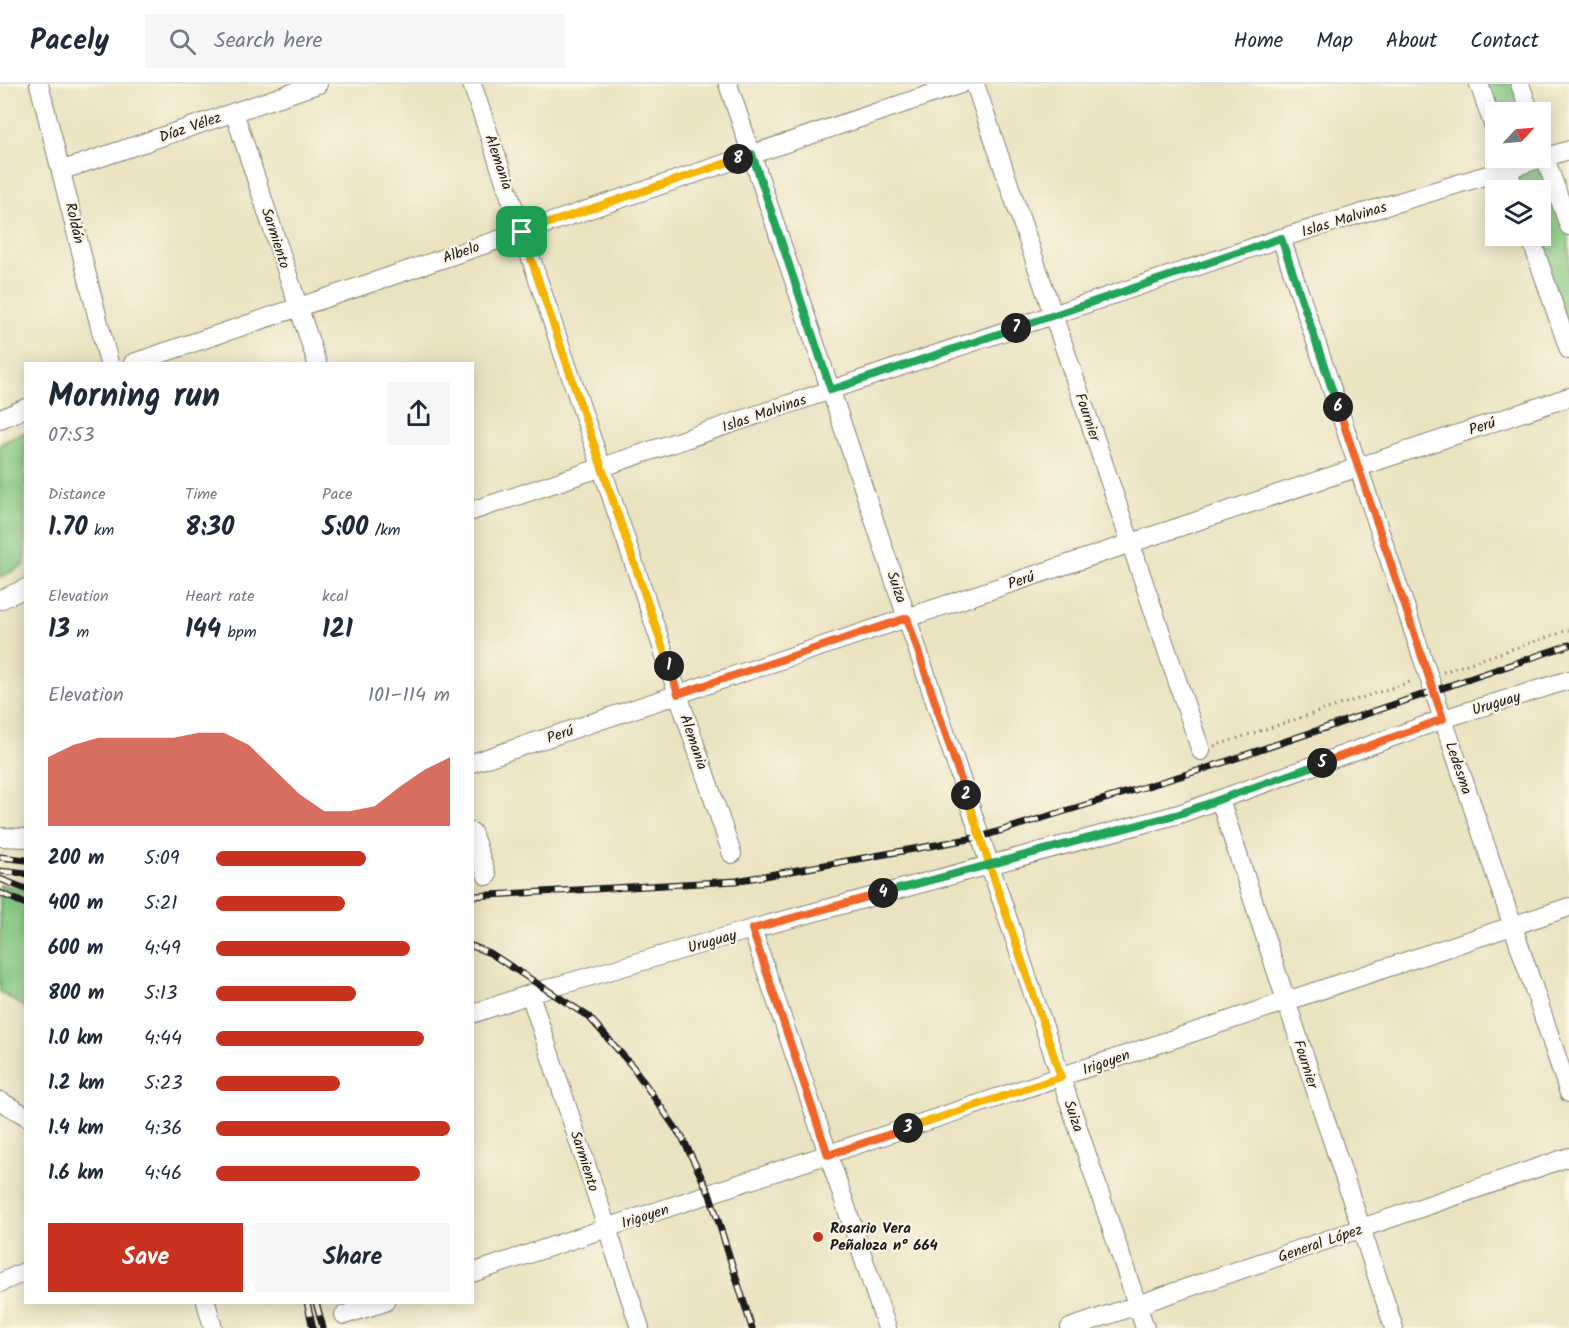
<!DOCTYPE html>
<html lang="en">
<head>
<meta charset="utf-8">
<style>
	:root { --surface:#fff; --page:#f6f6f7; --text:#1f2937; --muted:#747a83; --line:#e0e1e3; --accent:#c8321e }
	body { margin:0; font-family:Kalam,sans-serif; background:var(--page); color:var(--text); height:100vh; display:flex; flex-direction:column; font-size:22px; white-space:nowrap }
	* { box-sizing:border-box; margin:0 }
	p { font-size:20px; color:var(--muted) }
	.icon { flex:none; width:33px; height:33px; fill:none; stroke:currentColor; stroke-width:2; stroke-linecap:round; stroke-linejoin:round }
	.map { position:relative; flex:1; overflow:hidden }
	.side { position:absolute; left:24px; top:278px; width:450px; height:942px; display:flex; flex-direction:column; background:var(--surface); border-radius:0px; box-shadow:0 3px 15px #0003 }
	.side>* { flex:none }
	.needle { width:39px; rotate:64deg }
	.tools { position:absolute; left:1485px; top:18px; display:grid; gap:12px }
	.tools a { display:grid; place-items:center; width:66px; height:66px; border-radius:0px; background:var(--surface); box-shadow:0 3px 15px #0003; font-size:30px }
	.pin { position:absolute; display:grid; place-items:center; width:51px; height:51px; color:#fff; margin:-26px; border-radius:12px; box-shadow:0 3px 9px #0006 }
	.km { position:absolute; width:30px; height:30px; margin:-15px; border-radius:50%; background:#222; color:#fff; font-size:16px; line-height:30px; text-align:center }
	.round { display:grid; place-items:center; flex:none; width:63px; height:63px; border-radius:0px; background:var(--page) }
	.summary { display:flex; align-items:center; justify-content:space-between; height:102px; padding:0 24px }
	h1 { font-size:33px; font-weight:700; line-height:45px }
	.figures { display:grid; grid-template-columns:repeat(3,1fr); gap:9px; height:102px; padding:6px 24px }
	.figures div { display:grid; align-content:center }
	.figures b { font-size:26px; font-weight:700 }
	.figures small { font-size:16px; font-weight:400 }
	.figures p { font-size:16px }
	.chart { height:168px; padding:12px 24px }
	.chart p { display:flex; justify-content:space-between }
	.chart svg { width:100%; height:108px; margin-top:6px; fill:var(--accent); opacity:.7 }
	.button { display:flex; gap:12px; margin-top:auto; padding:12px 24px }
	.button a { flex:1; height:69px; border-radius:0px; background:var(--accent); color:#fff; font-size:24px; font-weight:700; line-height:69px; text-align:center }
	.button a+a { background:var(--page); color:var(--text) }
	ul { padding:0 24px; list-style:none; font-size:20px }
	li { display:grid; grid-template-columns:96px 72px 1fr; align-items:center; height:45px }
	li i { height:15px; border-radius:8px; background:var(--accent) }
	header { display:flex; align-items:center; gap:36px; box-sizing:border-box; height:84px; padding:0 30px; background:var(--surface); border-bottom:2px solid var(--line) }
	header strong { font-size:28px }
	nav { display:flex; gap:33px; margin-inline-start:auto; font-size:21px }
	.search { width:420px; height:54px; background:var(--page); display:flex; align-items:center; gap:15px; box-sizing:border-box; padding:0 21px; border-radius:0px; color:var(--muted); font-size:22px }
	.map>svg:first-child { display:block }
</style>
</head>
<body>
<header>
<strong>Pacely</strong>
<div class="search"><svg class="icon" aria-label="search" viewBox="0 0 24 24"><circle cx="10" cy="10" r="6"/><path d="M15 15l6 6"/></svg>Search here</div>
<nav><a>Home</a><a>Map</a><a>About</a><a>Contact</a></nav>
</header>
<div class="map">
<svg width="1569" height="1244" viewBox="0 0 1569 1244">
	<rect width="100%" height="100%" fill="#fcf5e5"/>
	<filter id="ink" filterUnits="userSpaceOnUse"><feTurbulence type="fractalNoise" baseFrequency=".0167" numOctaves="2"/><feDisplacementMap in="SourceGraphic" scale="12" xChannelSelector="R" yChannelSelector="G"/><feConvolveMatrix kernelMatrix="1 2 1 2 8 2 1 2 1" color-interpolation-filters="sRGB"/></filter>
	<filter id="wash" filterUnits="userSpaceOnUse"><feTurbulence type="fractalNoise" baseFrequency=".008" numOctaves="4" result="noise"/><feDisplacementMap in="SourceGraphic" scale="24" xChannelSelector="R" yChannelSelector="G"/><feGaussianBlur stdDeviation="1.35" result="paint"/><feColorMatrix in="noise" values="0 0 0 0 0 0 0 0 0 0 0 0 0 0 0 0 0 1.4 0 .05"/><feComposite in="paint" operator="in"/></filter>
	<g filter="url(#wash)">
		<rect width="100%" height="100%" fill="#eae2c0"/>
		<path fill="#81c680" stroke="#4e714e" stroke-width="1.5" d="M 1479,0 L 1520,0 L 1530,28 L 1496,28 Z
			M 1504,74 L 1540,74 L 1569,142 L 1569,266 L 1530,152 L 1540,152 L 1540,106 L 1515,106 Z
			M 25,348 L 25,481 L 0,493 L 0,360 Z
			M 0,801 L 25,804 L 25,924 L 0,908 Z"/>
	</g>
	<g filter="url(#ink)">
		<g fill="none" stroke-linecap="round" stroke-linejoin="round">
			<g stroke="#837f6e" stroke-width="20">
				<path id="minor" d="M 39,0 L 109,279
					M 472,0 L 732,770
					M 728,0 L 1145,1244
					M 975,0 L 1201,667
					M 1479,0 L 1496,49
					M 1520,0 L 1530,28
					M 234,28 L 317,279
					M 1540,59 L 1569,142
					M 1504,75 L 1515,106
					M 63,86 L 318,0
					M 1530,152 L 1569,266
					M 1281,154 L 1569,1009
					M 133,279 L 961,0
					M 0,335 L 26,324
					M 472,427 L 1281,154 L 1569,66
					M 0,516 L 26,504
					M 472,679 L 1569,313
					M 1220,716 L 1394,1244
					M 472,748 L 487,792
					M 0,753 L 26,754
					M 752,845 L 887,1244
					M 530,910 L 640,1244
					M 472,930 L 530,910 L 752,845 L 1179,730 L 1443,635 L 1569,596
					M 0,1017 L 26,1032
					M 472,1189 L 1569,823
					M 0,1199 L 26,1187
					M 206,1218 L 213,1244
					M 344,1231 L 385,1218
					M 1070,1244 L 1569,1073"/>
			</g>
			<path stroke="#837f6e" stroke-width="3" stroke-dasharray="1.5 4.5" stroke-linecap="butt" d="M 1443,588 L 1569,546
				M 1214,662 L 1413,597"/>
			<use href="#minor" stroke="#fff" stroke-width="18"/>
			<g stroke="#1c1c1c" stroke-width="7">
				<path id="rail" d="M 0,773 L 26,776
					M 0,787 L 26,790
					M 0,795 L 26,805
					M 0,809 L 26,820
					M 472,812 L 736,797 L 980,753 L 1207,684 L 1569,561
					M 472,862 L 490,869 L 589,933 L 633,983 L 683,1055 L 710,1111 L 752,1244
					M 307,1218 L 313,1244
					M 316,1218 L 323,1244"/>
			</g>
			<use href="#rail" stroke="#fcf5e5" stroke-width="4.5" stroke-dasharray="14" stroke-linecap="butt"/>
		</g>
	</g>
	<g fill="none" stroke-linecap="round" stroke-linejoin="round" filter="url(#ink)">
		<g stroke="#fff" stroke-width="12">
			<path id="split-1" d="M 522,148 L 669,582"/>
		</g>
		<g stroke="#fff" stroke-width="12">
			<path id="split-2" d="M 669,582 L 678,610 L 907,534 L 966,711"/>
		</g>
		<g stroke="#fff" stroke-width="12">
			<path id="split-3" d="M 908,1044 L 1061,993 L 966,711"/>
		</g>
		<g stroke="#fff" stroke-width="12">
			<path id="split-4" d="M 883,809 L 752,845 L 828,1071 L 908,1044"/>
		</g>
		<g stroke="#fff" stroke-width="12">
			<path id="split-5" d="M 883,809 L 1179,730 L 1322,679"/>
		</g>
		<g stroke="#fff" stroke-width="12">
			<path id="split-6" d="M 1322,679 L 1443,635 L 1338,323"/>
		</g>
		<g stroke="#fff" stroke-width="12">
			<path id="split-7" d="M 1016,244 L 1281,154 L 1338,323"/>
		</g>
		<g stroke="#fff" stroke-width="12">
			<path id="split-8" d="M 738,75 L 752,70 L 831,306 L 1016,244"/>
		</g>
		<g stroke="#fff" stroke-width="12">
			<path id="split-9" d="M 522,148 L 738,75"/>
		</g>
		<use href="#split-1" stroke="#f5b400" stroke-width="8"/>
		<use href="#split-2" stroke="#f0652b" stroke-width="8"/>
		<use href="#split-3" stroke="#f5b400" stroke-width="8"/>
		<use href="#split-4" stroke="#f0652b" stroke-width="8"/>
		<use href="#split-5" stroke="#22a559" stroke-width="8"/>
		<use href="#split-6" stroke="#f0652b" stroke-width="8"/>
		<use href="#split-7" stroke="#22a559" stroke-width="8"/>
		<use href="#split-8" stroke="#22a559" stroke-width="8"/>
		<use href="#split-9" stroke="#f5b400" stroke-width="8"/>
	</g>
	<circle fill="#c8321e" stroke="#fcf5e5" stroke-width="2" cx="818" cy="1153" r="6"/>
	<g text-anchor="middle" stroke-width="4.5" stroke-linejoin="round" paint-order="stroke">
		<g font-size="15" fill="#1c1c1c" stroke="#fcf5e5">
			<text transform="translate(190 43) rotate(-19)" y="5">Díaz Vélez</text>
			<text transform="translate(499 78) rotate(71)" y="5">Alemania</text>
			<text transform="translate(1344 135) rotate(-17)" y="5">Islas Malvinas</text>
			<text transform="translate(75 139) rotate(77)" y="5">Roldán</text>
			<text transform="translate(276 154) rotate(72)" y="5">Sarmiento</text>
			<text transform="translate(461 168) rotate(-19)" y="5">Albelo</text>
			<text transform="translate(764 329) rotate(-19)" y="5">Islas Malvinas</text>
			<text transform="translate(1088 333) rotate(71)" y="5">Fournier</text>
			<text transform="translate(1482 342) rotate(-18)" y="5">Perú</text>
			<text transform="translate(1021 496) rotate(-18)" y="5">Perú</text>
			<text transform="translate(897 503) rotate(71)" y="5">Suiza</text>
			<text transform="translate(1496 619) rotate(-17)" y="5">Uruguay</text>
			<text transform="translate(560 650) rotate(-19)" y="5">Perú</text>
			<text transform="translate(694 658) rotate(71)" y="5">Alemania</text>
			<text transform="translate(1459 684) rotate(71)" y="5">Ledesma</text>
			<text transform="translate(712 857) rotate(-16)" y="5">Uruguay</text>
			<text transform="translate(1106 978) rotate(-19)" y="5">Irigoyen</text>
			<text transform="translate(1306 980) rotate(72)" y="5">Fournier</text>
			<text transform="translate(1074 1032) rotate(71)" y="5">Suiza</text>
			<text transform="translate(585 1077) rotate(72)" y="5">Sarmiento</text>
			<text transform="translate(645 1132) rotate(-18)" y="5">Irigoyen</text>
			<text transform="translate(1320 1159) rotate(-19)" y="5">General López</text>
		</g>
		<g font-size="15" font-weight="bold" fill="#1c1c1c" stroke="#fcf5e5" text-anchor="start">
			<text x="830" y="1149">Rosario Vera<tspan x="830" dy="17">Peñaloza n° 664</tspan></text>
		</g>
	</g>
</svg>
<div class="tools">
<a><svg class="needle" viewBox="-14 -14 28 28"><path d="M0-13l5 13h-10z" fill="#e53935"/><path d="M0 13l5-13h-10z" fill="#747a83"/></svg></a>
<a><svg class="icon" aria-label="layers" viewBox="0 0 24 24"><path d="M12 4l9 5-9 5-9-5zM3 14l9 5 9-5"/></svg></a>
</div>
<div class="pin" style="left:522px;top:148px;background:#1e9e55"><svg class="icon" aria-label="arrive" viewBox="0 0 24 24"><path d="M6 21V4h12l-3 4 3 4H6"/></svg></div>
<b class="km" style="left:669px;top:582px">1</b>
<b class="km" style="left:966px;top:711px">2</b>
<b class="km" style="left:908px;top:1044px">3</b>
<b class="km" style="left:883px;top:809px">4</b>
<b class="km" style="left:1322px;top:679px">5</b>
<b class="km" style="left:1338px;top:323px">6</b>
<b class="km" style="left:1016px;top:244px">7</b>
<b class="km" style="left:738px;top:75px">8</b>
<section class="side">
<div class="summary"><div><h1>Morning run</h1><p>07:53</p></div><a class="round"><svg class="icon" aria-label="share" viewBox="0 0 24 24"><path d="M12 15V3M7 8l5-5 5 5M5 13v7h14v-7"/></svg></a></div>
<div class="figures">
<div><p>Distance</p><b>1.70<small> km</small></b></div>
<div><p>Time</p><b>8:30</b></div>
<div><p>Pace</p><b>5:00<small> /km</small></b></div>
</div>
<div class="figures">
<div><p>Elevation</p><b>13<small> m</small></b></div>
<div><p>Heart rate</p><b>144<small> bpm</small></b></div>
<div><p>kcal</p><b>121</b></div>
</div>
<div class="chart"><p><span>Elevation</span>101–114 m</p>
<svg viewBox="0 0 160 44" preserveAspectRatio="none"><path d="M0 44V16L10 11L20 8L30 8L40 8L50 8L60 6L70 6L80 11L90 21L100 31L110 38L120 38L130 36L140 28L150 21L160 16V44z"/></svg>
</div>
<ul>
<li><b>200 m</b>5:09<i style="width:64%"></i></li>
<li><b>400 m</b>5:21<i style="width:55%"></i></li>
<li><b>600 m</b>4:49<i style="width:83%"></i></li>
<li><b>800 m</b>5:13<i style="width:60%"></i></li>
<li><b>1.0 km</b>4:44<i style="width:89%"></i></li>
<li><b>1.2 km</b>5:23<i style="width:53%"></i></li>
<li><b>1.4 km</b>4:36<i style="width:100%"></i></li>
<li><b>1.6 km</b>4:46<i style="width:87%"></i></li>
</ul>
<div class="button"><a>Save</a><a>Share</a></div>
</section>
</div>
</body>
</html>
